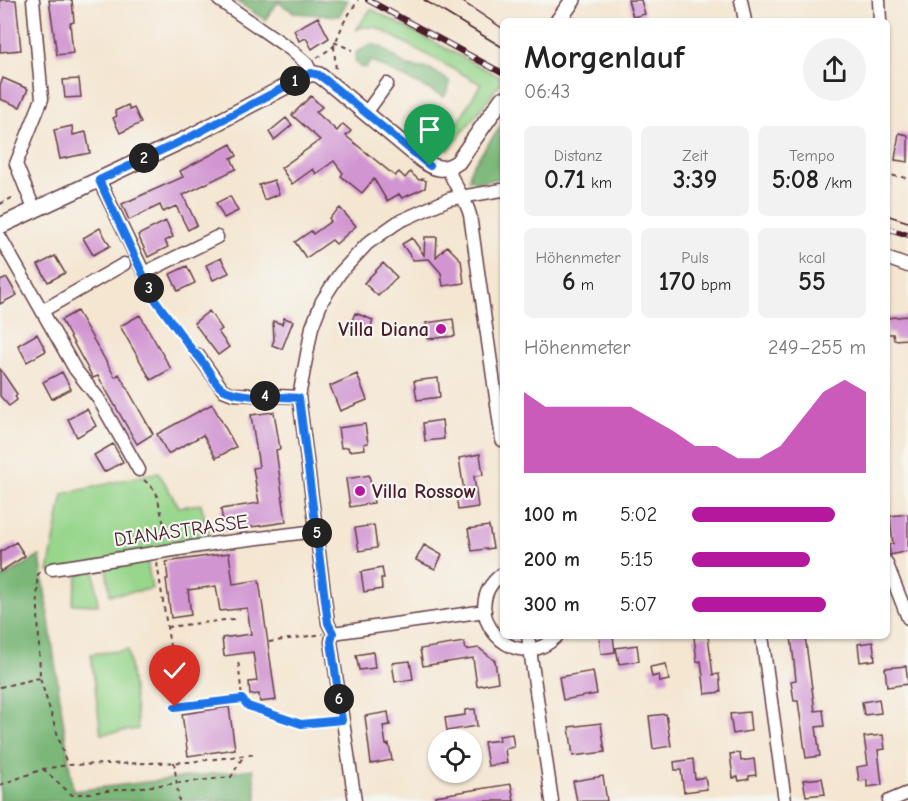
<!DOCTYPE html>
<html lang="de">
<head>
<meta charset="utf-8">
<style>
	:root { --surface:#fff; --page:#f2f2f2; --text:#222; --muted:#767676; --accent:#b5179e }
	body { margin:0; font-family:"Comic Neue",sans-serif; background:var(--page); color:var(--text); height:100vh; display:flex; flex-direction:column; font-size:22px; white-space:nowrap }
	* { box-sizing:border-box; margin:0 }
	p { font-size:20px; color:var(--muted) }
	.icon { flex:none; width:33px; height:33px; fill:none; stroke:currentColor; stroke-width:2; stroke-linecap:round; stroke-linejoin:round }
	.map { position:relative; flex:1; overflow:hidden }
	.sheet { position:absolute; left:500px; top:18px; width:390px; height:621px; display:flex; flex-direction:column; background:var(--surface); border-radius:9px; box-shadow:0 2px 4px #0004 }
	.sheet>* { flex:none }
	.fabs { position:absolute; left:428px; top:729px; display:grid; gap:12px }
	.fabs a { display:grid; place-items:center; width:54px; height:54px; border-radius:50%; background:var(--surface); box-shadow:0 2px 4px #0004; font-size:30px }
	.pin { position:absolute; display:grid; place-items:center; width:51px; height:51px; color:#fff; margin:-62px -26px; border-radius:50% 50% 50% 0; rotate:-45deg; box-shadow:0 0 6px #0007 }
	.pin .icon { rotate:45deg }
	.km { position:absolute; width:30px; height:30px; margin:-15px; border-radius:50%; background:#222; color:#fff; font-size:16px; line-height:30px; text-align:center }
	.round { display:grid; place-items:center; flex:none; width:63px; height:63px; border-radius:32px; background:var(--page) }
	.summary { display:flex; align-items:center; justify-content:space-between; height:102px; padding:0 24px }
	h1 { font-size:33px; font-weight:700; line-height:45px }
	.metrics { display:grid; grid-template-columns:repeat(3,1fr); gap:9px; height:102px; padding:6px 24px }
	.metrics div { display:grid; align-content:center; border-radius:9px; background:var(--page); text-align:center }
	.metrics b { font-size:26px; font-weight:700 }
	.metrics small { font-size:16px; font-weight:400 }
	.metrics p { font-size:16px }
	.chart { height:168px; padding:12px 24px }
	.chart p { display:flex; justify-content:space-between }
	.chart svg { width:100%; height:108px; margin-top:6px; fill:var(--accent); opacity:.7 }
	ul { padding:0 24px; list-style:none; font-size:20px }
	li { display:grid; grid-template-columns:96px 72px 1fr; align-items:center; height:45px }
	li i { height:15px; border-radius:8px; background:var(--accent) }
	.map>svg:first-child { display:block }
</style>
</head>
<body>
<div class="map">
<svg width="908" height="801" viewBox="0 0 908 801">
	<rect width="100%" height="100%" fill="#f6f6f2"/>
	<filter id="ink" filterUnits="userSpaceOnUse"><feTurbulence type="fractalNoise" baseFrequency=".0167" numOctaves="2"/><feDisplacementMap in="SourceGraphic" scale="12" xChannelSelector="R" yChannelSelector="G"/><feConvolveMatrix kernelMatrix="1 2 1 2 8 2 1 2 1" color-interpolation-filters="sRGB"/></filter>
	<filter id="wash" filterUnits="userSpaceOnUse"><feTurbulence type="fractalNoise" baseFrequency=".008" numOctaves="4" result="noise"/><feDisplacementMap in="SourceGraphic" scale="24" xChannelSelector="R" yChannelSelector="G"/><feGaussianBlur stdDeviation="1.35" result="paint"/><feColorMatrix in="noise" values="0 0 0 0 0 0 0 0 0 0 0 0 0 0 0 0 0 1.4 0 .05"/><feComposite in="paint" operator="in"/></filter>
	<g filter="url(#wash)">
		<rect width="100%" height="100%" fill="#f4e6d1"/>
		<path fill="#98d68c" stroke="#717a5c" stroke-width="1.5" d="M 371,9 L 502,78 L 502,81 L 449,150 L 442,148 L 481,84 L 376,27 L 362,27 L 356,30 Z
			M 158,472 L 179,507 L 201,504 L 213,549 L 94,566 L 98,605 L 72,604 L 78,575 L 85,572 L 85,567 L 48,572 L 63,494 Z
			M 147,560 L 152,589 L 110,595 L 106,567 Z
			M 128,650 L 138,729 L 101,734 L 91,654 Z"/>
		<path fill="#7ab778" stroke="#626b52" stroke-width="1.5" d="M 235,0 L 348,0 L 339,16 L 295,13 L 278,2 L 265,20 Z
			M 371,44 L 381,47 L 407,66 L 430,69 L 449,81 L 449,87 L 444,97 L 371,61 L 366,68 L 360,67 L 355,61 L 356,53 Z
			M 502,124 L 502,178 L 477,182 L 469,179 L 471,168 Z
			M 40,556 L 73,791 L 253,769 L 257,801 L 0,801 L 0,579 Z"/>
		<g id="blocks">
			<path fill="#d195d2" d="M 0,0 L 16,0 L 21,50 L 0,52 Z
				M 49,0 L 72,0 L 74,22 L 70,23 L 73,53 L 57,55 Z
				M 628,0 L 641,0 L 645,14 L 633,17 Z
				M 318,17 L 329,38 L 312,49 L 306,38 L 299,41 L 294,30 Z
				M 3,78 L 28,89 L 20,107 L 0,99 L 0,86 Z
				M 79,79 L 81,97 L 65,98 L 63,80 Z
				M 311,96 L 322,107 L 316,112 L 337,131 L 343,124 L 351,131 L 346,136 L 395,176 L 399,172 L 405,178 L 410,172 L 419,180 L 423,179 L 426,181 L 425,188 L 402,198 L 399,194 L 387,201 L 374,179 L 362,193 L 341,176 L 343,173 L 334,161 L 316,174 L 313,169 L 292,184 L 281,168 L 320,140 L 292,115 Z
				M 128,105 L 130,110 L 134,108 L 141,123 L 120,133 L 113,118 L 117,116 L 115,111 Z
				M 286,118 L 292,125 L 274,140 L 269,132 Z
				M 72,126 L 73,135 L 86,132 L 90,153 L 60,159 L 54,130 Z
				M 899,133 L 908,135 L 908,162 L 895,160 Z
				M 231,144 L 237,156 L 231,158 L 236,169 L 183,195 L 197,225 L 188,230 L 176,206 L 163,212 L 160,205 L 129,220 L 122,204 L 183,177 L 180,171 Z
				M 274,180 L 279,194 L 264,200 L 259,185 Z
				M 230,196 L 238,211 L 224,218 L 216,203 Z
				M 340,208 L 356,226 L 336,244 L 332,240 L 306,258 L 295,242 L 311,231 L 313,234 L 331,221 L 329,218 Z
				M 166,221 L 173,237 L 165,241 L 168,247 L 148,257 L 138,235 Z
				M 100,228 L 110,246 L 93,255 L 83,238 Z
				M 425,237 L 437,237 L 436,257 L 447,246 L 461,260 L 464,283 L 443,286 L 441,273 L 429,259 L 413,260 L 402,244 L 412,238 L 424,255 Z
				M 55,256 L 65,273 L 48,282 L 38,265 Z
				M 221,258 L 229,273 L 213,280 L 206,265 Z
				M 383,263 L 397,277 L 378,296 L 364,283 Z
				M 187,266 L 195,283 L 178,291 L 170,274 Z
				M 7,278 L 17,295 L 0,304 L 0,281 Z
				M 77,311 L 115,377 L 119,374 L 153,434 L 137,444 L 98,376 L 93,378 L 61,320 Z
				M 209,311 L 222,329 L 218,332 L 229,347 L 218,355 L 194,323 Z
				M 355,313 L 373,320 L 367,337 L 348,330 Z
				M 140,315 L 171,369 L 151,380 L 120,326 Z
				M 908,316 L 908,339 L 894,340 L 893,334 L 888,334 L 886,318 Z
				M 284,318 L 293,321 L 282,349 L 272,345 L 274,340 L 273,321 L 282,324 Z
				M 453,319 L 455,336 L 428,339 L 426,323 Z
				M 37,334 L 46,351 L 27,362 L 18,345 Z
				M 0,369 L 17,394 L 15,396 L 17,400 L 9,406 L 0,396 Z
				M 62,372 L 71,389 L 52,399 L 43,382 Z
				M 357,374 L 367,400 L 340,411 L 330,386 Z
				M 438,378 L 440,397 L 417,400 L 414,381 Z
				M 212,404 L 236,447 L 216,458 L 203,435 L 168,454 L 157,434 Z
				M 87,409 L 96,426 L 77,437 L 68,419 Z
				M 274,412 L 280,449 L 276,450 L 286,522 L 224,531 L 221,509 L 259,503 L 253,468 L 259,467 L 251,415 Z
				M 442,420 L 444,439 L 425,441 L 423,423 Z
				M 365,424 L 368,443 L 364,444 L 365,449 L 349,451 L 348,447 L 341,448 L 338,428 Z
				M 113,444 L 123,462 L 104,472 L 94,455 Z
				M 480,454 L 483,475 L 474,476 L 478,507 L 458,510 L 456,492 L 464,491 L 459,458 Z
				M 369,475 L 374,503 L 350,507 L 346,479 Z
				M 908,514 L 908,551 L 890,555 L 889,545 L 893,544 L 890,516 Z
				M 374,525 L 377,548 L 359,551 L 355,528 Z
				M 489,526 L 493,548 L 472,551 L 468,529 Z
				M 16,542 L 25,556 L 0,572 L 0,552 Z
				M 424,545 L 442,555 L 435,569 L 416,560 Z
				M 229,553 L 233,584 L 259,580 L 276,700 L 260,702 L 259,694 L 250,695 L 249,682 L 257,681 L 253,652 L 224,656 L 222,638 L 251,634 L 247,608 L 220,611 L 216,586 L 188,590 L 191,615 L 171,618 L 166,579 L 168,579 L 166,562 Z
				M 382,568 L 384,578 L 381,578 L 382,589 L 364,592 L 361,572 Z
				M 599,636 L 613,636 L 615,652 L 601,654 Z
				M 708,636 L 713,675 L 719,674 L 721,692 L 705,694 L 701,661 L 697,662 L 694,637 Z
				M 791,636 L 805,636 L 815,711 L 823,710 L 825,726 L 816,727 L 820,756 L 806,758 L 798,701 L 794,701 L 791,681 L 796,680 Z
				M 464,642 L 466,650 L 479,648 L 495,661 L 498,682 L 477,686 L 473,658 L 423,666 L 420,649 Z
				M 873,642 L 875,660 L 860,662 L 858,644 Z
				M 637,645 L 639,661 L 619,664 L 616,648 Z
				M 373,652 L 375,668 L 359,670 L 356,655 Z
				M 410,661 L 413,679 L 395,682 L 392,663 Z
				M 666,664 L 669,680 L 660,682 L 659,675 L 652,677 L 650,667 Z
				M 906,666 L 908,684 L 887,687 L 885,668 Z
				M 593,671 L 597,694 L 563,700 L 559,677 Z
				M 879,699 L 881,713 L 864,715 L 862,702 Z
				M 229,707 L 235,749 L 188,756 L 182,714 Z
				M 475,709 L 477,726 L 447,731 L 445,718 L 465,715 L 465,710 Z
				M 388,712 L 390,725 L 383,726 L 386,745 L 389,744 L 392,760 L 371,764 L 365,716 Z
				M 749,712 L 751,731 L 733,734 L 730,714 Z
				M 666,714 L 671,746 L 653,749 L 649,716 Z
				M 601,723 L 605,752 L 573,756 L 569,727 Z
				M 512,734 L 514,747 L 505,749 L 507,763 L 488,766 L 484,742 L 500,740 L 499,736 Z
				M 883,735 L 885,749 L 878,750 L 882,785 L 867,787 L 867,780 L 859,781 L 857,767 L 868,765 L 864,737 Z
				M 740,753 L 741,761 L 754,759 L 756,775 L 749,776 L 749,779 L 739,781 L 738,777 L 733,778 L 730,754 Z
				M 693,759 L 695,779 L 705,777 L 707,789 L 684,792 L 681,770 L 675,770 L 674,762 Z
				M 603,776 L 607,801 L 577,801 L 573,781 Z
				M 822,778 L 825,794 L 806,796 L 803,780 Z
				M 511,784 L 514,801 L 435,801 L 435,796 Z"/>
		</g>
	</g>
	<g filter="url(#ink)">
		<use href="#blocks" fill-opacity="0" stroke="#643d44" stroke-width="1.5"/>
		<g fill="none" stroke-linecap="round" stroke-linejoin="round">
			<g stroke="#643d44" stroke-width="15">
				<path id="minor" d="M 33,0 L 42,99 L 16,164 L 34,209
					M 219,0 L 290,49 L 307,64 L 311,73
					M 741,0 L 745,21
					M 879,0 L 880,21
					M 366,113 L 387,84
					M 448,168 C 453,185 466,198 470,215 L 502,440
					M 99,180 L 144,273 L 217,237
					M 0,237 L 75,369 L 98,398 L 139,470
					M 886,258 L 908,266
					M 42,311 L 124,264
					M 198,355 L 223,390 L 233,394 L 299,397
					M 886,562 L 908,618
					M 52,569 L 218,543 L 316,531
					M 502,574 C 454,610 514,679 557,636
					M 333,633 L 485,611
					M 528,636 L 552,801
					M 762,636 L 785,801
					M 355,801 L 331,642 L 333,633 L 328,623 L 299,397 L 312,327 L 322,301 L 340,273 L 368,243 L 398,222 L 449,199 L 502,190
					M 889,801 L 908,793"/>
			</g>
			<g stroke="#643d44" stroke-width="18">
				<path id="major" d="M 558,21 L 573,0
					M 0,226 L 190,137 L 311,73 L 319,75 L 327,81 L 421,159 C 434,169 444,172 458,162 L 502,99"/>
			</g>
			<path stroke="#643d44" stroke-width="2" stroke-dasharray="4.5 4.5" stroke-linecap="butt" d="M 334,42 L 352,50
				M 334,46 L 336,72
				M 317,58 L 334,46 L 344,22 L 358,0
				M 427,148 L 436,132
				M 886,169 L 894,176 L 908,178
				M 0,204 L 16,196
				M 147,284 L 154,298 L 191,348
				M 144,480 L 156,491 L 164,525 L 160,540
				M 157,563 L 170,646
				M 40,572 L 37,576 L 40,678 L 67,765
				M 167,627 L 234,619
				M 269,642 L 323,634
				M 0,687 L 40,678
				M 242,699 L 248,706 L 301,724 L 332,721
				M 175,707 L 242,699 L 238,659
				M 174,762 L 179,801
				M 43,769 L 72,795 L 231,777 L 244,755
				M 0,785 L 43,769 L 67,765 L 189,762 L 257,754"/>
			<use href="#minor" stroke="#fff" stroke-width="12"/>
			<use href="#major" stroke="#fff" stroke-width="15"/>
			<path stroke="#4a1f2b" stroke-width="1.5" d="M 424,0 L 502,47
				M 460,0 L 502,28
				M 886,215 L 908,222"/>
			<g stroke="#4a1f2b" stroke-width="6">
				<path id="rail" d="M 368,0 L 502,73
					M 886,228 L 908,235"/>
			</g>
			<use href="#rail" stroke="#f6f6f2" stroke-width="4" stroke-dasharray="11" stroke-linecap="butt"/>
		</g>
	</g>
	<g fill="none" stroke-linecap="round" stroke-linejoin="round" filter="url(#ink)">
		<g stroke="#fff" stroke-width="12">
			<path id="route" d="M 175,707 L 242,699 L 248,706 L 301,724 L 342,720 L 331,642 L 333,633 L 328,623 L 299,398 C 280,396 229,399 218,385 C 209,374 204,360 193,351 L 154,298 L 99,180 L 190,137 L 311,73 L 319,75 L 327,81 L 430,166"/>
		</g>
		<use href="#route" stroke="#1a73e8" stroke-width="8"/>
	</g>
	<g fill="#b5179e" stroke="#f6f6f2" stroke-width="2">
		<circle cx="441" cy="329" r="6"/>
		<circle cx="360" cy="491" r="6"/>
	</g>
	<g text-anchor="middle" stroke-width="4.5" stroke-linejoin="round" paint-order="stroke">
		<g font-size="20" font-weight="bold" fill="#4a1f2b" stroke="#f6f6f2" text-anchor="end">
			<text x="429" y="336">Villa Diana</text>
			<text x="372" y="498" text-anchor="start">Villa Rossow</text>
		</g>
		<g font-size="20" fill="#4a1f2b" stroke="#f6f6f2">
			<text transform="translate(181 530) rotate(-8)" y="7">DIANASTRASSE</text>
		</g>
	</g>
</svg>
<div class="fabs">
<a><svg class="icon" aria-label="locate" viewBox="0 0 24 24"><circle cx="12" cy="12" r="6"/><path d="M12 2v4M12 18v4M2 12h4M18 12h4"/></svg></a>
</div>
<div class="pin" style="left:430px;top:166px;background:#1e9e55"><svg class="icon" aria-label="arrive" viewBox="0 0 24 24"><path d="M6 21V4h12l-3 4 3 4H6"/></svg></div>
<div class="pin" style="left:175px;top:707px;background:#d93025"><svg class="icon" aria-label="check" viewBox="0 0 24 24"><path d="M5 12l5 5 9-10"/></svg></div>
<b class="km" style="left:295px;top:81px">1</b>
<b class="km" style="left:144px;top:158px">2</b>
<b class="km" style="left:149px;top:288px">3</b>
<b class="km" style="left:265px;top:396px">4</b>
<b class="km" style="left:317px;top:533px">5</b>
<b class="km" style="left:339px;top:699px">6</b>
<section class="sheet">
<div class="summary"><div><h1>Morgenlauf</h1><p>06:43</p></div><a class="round"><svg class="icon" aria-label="share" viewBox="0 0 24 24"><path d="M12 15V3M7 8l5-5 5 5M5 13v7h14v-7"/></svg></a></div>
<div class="metrics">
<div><p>Distanz</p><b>0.71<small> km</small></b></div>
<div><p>Zeit</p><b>3:39</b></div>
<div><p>Tempo</p><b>5:08<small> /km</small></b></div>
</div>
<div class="metrics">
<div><p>Höhenmeter</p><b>6<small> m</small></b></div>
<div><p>Puls</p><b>170<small> bpm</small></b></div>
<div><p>kcal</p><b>55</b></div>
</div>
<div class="chart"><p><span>Höhenmeter</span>249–255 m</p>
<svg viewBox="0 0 160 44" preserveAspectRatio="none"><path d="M0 44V11L10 17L20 17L30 17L40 17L50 17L60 22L70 27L80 33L90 33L100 38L110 38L120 33L130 22L140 11L150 6L160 11V44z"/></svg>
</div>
<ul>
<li><b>100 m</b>5:02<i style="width:82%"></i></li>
<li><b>200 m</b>5:15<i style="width:68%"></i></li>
<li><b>300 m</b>5:07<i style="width:77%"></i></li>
</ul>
</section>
</div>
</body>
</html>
